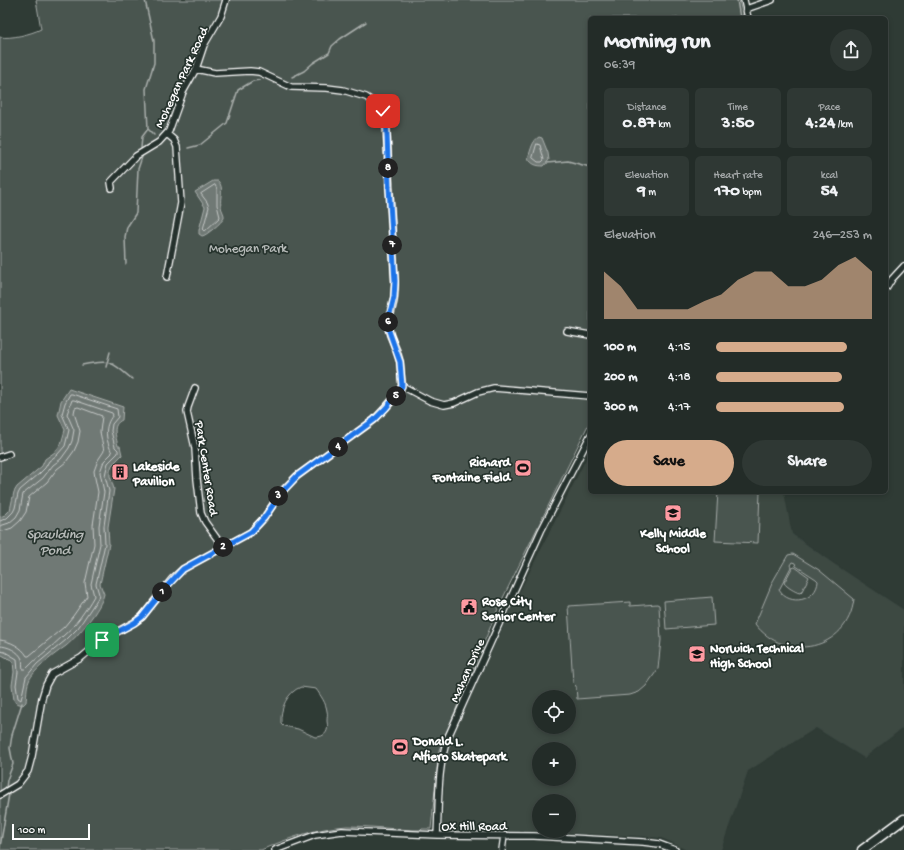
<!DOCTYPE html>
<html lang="en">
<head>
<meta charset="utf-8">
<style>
	:root { --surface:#232c28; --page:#2f3834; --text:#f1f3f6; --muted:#a3a7a8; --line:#404845; --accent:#d6ab8b }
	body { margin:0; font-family:"Gochi Hand",sans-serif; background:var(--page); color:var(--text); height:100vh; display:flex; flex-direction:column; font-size:15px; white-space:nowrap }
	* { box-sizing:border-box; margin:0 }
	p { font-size:13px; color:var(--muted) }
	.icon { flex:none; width:22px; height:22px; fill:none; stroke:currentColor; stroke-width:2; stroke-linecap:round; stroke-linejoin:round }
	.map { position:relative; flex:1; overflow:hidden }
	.panel { position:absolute; left:588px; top:16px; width:300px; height:478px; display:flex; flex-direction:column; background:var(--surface); border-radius:6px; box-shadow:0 2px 6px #0003,0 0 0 1px var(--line) }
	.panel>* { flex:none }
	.fabs { position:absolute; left:532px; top:690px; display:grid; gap:8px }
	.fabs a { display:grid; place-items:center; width:44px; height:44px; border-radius:50%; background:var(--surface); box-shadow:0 2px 6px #0003,0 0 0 1px var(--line); font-size:20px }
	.scale { position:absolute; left:12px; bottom:10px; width:78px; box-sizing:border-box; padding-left:4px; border:2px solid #fff; border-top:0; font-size:11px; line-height:14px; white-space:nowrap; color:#fff; -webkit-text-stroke:3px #26332d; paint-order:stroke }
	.pin { position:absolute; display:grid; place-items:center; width:34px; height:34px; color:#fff; margin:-17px; border-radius:8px; box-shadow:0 2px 6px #0006 }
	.km { position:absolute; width:20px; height:20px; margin:-10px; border-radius:50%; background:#222; color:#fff; font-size:11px; line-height:20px; text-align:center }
	.round { display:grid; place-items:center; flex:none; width:42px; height:42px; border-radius:21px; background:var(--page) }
	.head { display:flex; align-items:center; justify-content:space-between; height:68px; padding:0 16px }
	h1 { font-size:22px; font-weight:800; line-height:30px }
	.metrics { display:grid; grid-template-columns:repeat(3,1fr); gap:6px; height:68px; padding:4px 16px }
	.metrics div { display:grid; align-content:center; border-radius:6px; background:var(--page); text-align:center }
	.metrics b { font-size:17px; font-weight:800 }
	.metrics small { font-size:11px; font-weight:400 }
	.metrics p { font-size:11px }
	.chart { height:112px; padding:8px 16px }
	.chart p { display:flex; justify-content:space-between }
	.chart svg { width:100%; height:72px; margin-top:4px; fill:var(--accent); opacity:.7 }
	.cta { display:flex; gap:8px; margin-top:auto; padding:8px 16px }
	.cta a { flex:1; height:46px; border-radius:24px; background:var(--accent); color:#111; font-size:16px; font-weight:800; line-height:46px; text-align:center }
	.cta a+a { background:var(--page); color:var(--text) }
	ul { padding:0 16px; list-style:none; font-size:13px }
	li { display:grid; grid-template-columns:64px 48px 1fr; align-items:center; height:30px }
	li i { height:10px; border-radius:5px; background:var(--accent) }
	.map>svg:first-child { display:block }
</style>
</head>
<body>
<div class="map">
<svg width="904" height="850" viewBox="0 0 904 850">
	<rect width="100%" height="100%" fill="#2f3b35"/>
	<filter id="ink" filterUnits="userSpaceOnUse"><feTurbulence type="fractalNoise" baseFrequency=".025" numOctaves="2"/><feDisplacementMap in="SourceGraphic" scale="8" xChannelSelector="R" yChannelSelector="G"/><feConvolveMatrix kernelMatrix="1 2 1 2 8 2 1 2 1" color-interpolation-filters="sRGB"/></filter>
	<g filter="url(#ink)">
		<path fill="#3c4842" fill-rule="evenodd" d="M 590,451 L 590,492 L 784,492 L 792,534 L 834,564 L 904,610 L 904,727 L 864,758 L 816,728 L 748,771 L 721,850 L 686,850 L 671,842 L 661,838 L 636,836 L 561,833 L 451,834 L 446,832 L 442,826 L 445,762 L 448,747 L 455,730 L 514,603 ZM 539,697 L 569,697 L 569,727 L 539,727 ZM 539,749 L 569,749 L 569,779 L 539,779 ZM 539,801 L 569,801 L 569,831 L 539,831 Z"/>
		<path fill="#4a544f" stroke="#a4aaa7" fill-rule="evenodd" d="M 36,0 L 739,0 L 743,18 L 590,18 L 590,331 L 589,331 L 587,338 L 590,339 L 590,421 L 500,604 L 439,750 L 431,829 L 422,829 L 421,830 L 413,830 C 391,829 369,826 347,826 C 317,828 289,838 261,850 L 0,850 L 0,37 C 11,39 31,34 41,29 ZM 301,687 L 316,689 C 321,696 326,703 327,711 C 328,714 327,717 327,721 C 329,731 326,737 315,737 L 298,729 L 284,726 L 281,723 C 280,709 287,692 301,687 Z
			M 718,492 L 760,492 L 758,543 L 715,541 Z
			M 793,554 L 819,570 L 854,599 C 848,651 785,663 755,624 L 773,581 L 788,555 ZM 792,562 L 795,563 L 796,566 L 816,579 L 818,581 C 817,601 789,607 779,590 L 791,567 L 790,565 Z
			M 795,567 L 809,577 L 802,591 L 800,593 C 795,592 787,587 784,583 L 792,568 Z
			M 712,597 L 714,625 L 666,629 L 664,601 Z
			M 630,602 L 630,606 L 657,604 L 659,605 L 661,640 L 658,669 L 646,686 L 639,692 L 630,695 L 577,699 L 576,686 L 573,683 L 568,606 Z"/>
		<path fill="#707975" stroke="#a9afac" d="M 539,137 L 542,138 L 548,153 L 549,160 L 544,166 C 537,166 532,165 528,158 C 531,150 532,141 539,137 Z
			M 213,181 L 218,181 C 225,188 219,197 221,206 C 221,210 225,214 224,218 C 222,222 206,236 202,236 L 199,234 L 199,230 L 205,207 L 195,192 Z
			M 69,389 L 123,407 L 122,420 C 111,425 116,436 118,446 L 120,446 L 122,455 L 112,465 L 110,471 L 110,476 L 114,489 L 108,527 L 109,544 L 100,584 L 104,594 C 101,609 78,636 66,646 C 56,653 33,670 29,681 C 26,688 27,695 26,702 L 23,705 L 16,703 L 14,700 L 12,685 L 14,672 L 13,661 L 0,654 L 0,517 L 5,515 L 10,510 L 14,492 L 17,487 L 36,471 L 42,466 L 45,459 L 55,452 L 61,444 L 65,430 L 58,415 L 61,401 Z"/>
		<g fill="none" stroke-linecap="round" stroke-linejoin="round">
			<path stroke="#c6c9c8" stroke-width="1" d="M 537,144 L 540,145 L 544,160 L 542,162 L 538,162 L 533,158 Z
				M 215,185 L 217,189 L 217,205 L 220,217 L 205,231 L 203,229 L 209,207 L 207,202 L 201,194 Z
				M 0,521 L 7,518 L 13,512 L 15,508 L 18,494 L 20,490 L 39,474 L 45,468 L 49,461 L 57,455 L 65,446 L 69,430 L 62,414 L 65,403 L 70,394 L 72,394 L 117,409 L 118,417 L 112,424 L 111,431 L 115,447 L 118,450 L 118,453 L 108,463 L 106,471 L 105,476 L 109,491 L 104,526 L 105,544 L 96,584 L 99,594 L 98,598 L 78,628 L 66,640 L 37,664 L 26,677 L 21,700 L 18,698 L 16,685 L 18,672 L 17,659 L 5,652 L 0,651
				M 0,526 L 9,523 L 16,517 L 20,510 L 23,494 L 43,478 L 53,465 L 61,459 L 69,448 L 72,441 L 74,430 L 67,414 L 72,400 L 74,400 L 112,413 L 113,415 C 103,427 106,440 112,453 L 104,461 L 100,472 L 104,492 L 99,526 L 100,544 L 91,584 L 94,596 C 86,610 76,625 63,636 C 51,648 37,657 26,669 L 23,669 C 22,665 23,662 22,659 C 19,651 7,646 0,646
				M 0,532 L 12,528 L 20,521 L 26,512 L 29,497 L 47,482 L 57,469 L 66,462 L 74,451 L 78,442 L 80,431 L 74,413 L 75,408 L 78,407 L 102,416 L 100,432 L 104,451 L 98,460 L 94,471 L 95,478 L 98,492 L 93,525 L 94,544 L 85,583 L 87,596 L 73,616 L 64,627 L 29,656 L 27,656 C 22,647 10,641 0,640"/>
			<path stroke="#a9afac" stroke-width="1.5" d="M 737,0 L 740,18
				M 292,77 L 304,71 L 313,63 L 329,53 L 332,46 L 340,39 L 366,22
				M 148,129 L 154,135
				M 141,148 L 142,137 L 148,129 L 146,89 L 154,63 L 154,41 L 145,0
				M 188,148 L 200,145 L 227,123 L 238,90 L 253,81 L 260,80
				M 547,163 L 568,161 L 590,167
				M 126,264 L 125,237 L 127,227 L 136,213 L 138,169 L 143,154
				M 82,365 C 110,359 111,361 132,379
				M 106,367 L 110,352
				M 6,788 L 7,780 L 13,764 L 10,748 L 12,735 L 22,703
				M 0,847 L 9,794"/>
			<g stroke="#fff" stroke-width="8">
				<path id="minor" d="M 744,0 L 748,18
					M 746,9 L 772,0
					M 167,134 L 174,140 L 177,147 L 181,203 L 167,277
					M 112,188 L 111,182 L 136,156 L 159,142 L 169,131 L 183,92 L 196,69 L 204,45 L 221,16 L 226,0
					M 886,289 L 892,279 L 904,266
					M 567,331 L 590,335
					M 402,386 L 430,401 L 444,405 L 454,403 L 478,392 L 494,388 L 590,396
					M 195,388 L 188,407 L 187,412 L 195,448 L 197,479 L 201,513 L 205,522 L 223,547
					M 0,457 L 9,454
					M 0,795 L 18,784 L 28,771 L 32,756 L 42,698 L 46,685 L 52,674 L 81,658 L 102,640 L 133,623 L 142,617 L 172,579 L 183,569 L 251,532 L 264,518 L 282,491 L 297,476 L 374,420 L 397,395 L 402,386 L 400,362 L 397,351 L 390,335 L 388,325 L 394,301 L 395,285 L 386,124 L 384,114 L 379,106 L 366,97 L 343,90 L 327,88 L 291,87 L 259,72 L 250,71 L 215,73 L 196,69
					M 437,835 C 439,803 437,768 448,737 L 541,531 L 590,436
					M 275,850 L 315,835 L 342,831 L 437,835 L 534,836 L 643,842 L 659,844 L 675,850
					M 502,850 L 504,836"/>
			</g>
			<g stroke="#fff" stroke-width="11">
				<path id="secondary" d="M 862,850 L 904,819"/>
			</g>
			<use href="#minor" stroke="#26332d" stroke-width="5.5"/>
			<use href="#secondary" stroke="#26332d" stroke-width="8"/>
		</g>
	</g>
	<g fill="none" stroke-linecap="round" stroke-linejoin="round" filter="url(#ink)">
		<g stroke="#fff" stroke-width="8">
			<path id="route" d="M 102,640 L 134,623 L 142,617 L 167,586 L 183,569 L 251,532 L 264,518 L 282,492 L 297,476 L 374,420 L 386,408 L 399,392 L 402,386 L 400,362 L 388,328 L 389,318 L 394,297 L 395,281 L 389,187 L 387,135 L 386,120 L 383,111"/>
		</g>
		<use href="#route" stroke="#1a73e8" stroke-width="5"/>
	</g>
	<defs>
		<g id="stadium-square" transform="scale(0.9)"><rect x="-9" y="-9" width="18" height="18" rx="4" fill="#ff9aa2" stroke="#26332d"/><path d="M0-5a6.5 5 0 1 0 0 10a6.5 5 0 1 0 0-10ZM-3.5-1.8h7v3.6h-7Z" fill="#111"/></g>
		<g id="building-square" transform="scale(0.9)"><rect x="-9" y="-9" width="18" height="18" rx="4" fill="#ff9aa2" stroke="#26332d"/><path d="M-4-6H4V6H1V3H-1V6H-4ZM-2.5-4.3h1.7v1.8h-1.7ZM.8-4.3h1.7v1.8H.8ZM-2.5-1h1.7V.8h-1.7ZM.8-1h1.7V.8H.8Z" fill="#111"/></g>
		<g id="school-square" transform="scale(0.9)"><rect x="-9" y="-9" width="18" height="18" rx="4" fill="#ff9aa2" stroke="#26332d"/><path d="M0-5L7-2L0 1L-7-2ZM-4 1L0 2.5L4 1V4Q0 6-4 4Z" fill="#111"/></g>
		<g id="civic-square" transform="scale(0.9)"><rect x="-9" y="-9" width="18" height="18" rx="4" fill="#ff9aa2" stroke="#26332d"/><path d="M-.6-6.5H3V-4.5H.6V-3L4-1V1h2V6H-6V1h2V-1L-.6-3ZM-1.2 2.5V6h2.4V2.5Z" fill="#111"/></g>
	</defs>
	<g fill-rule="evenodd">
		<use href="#stadium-square" x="523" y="468"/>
		<use href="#building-square" x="120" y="472"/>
		<use href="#school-square" x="673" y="513"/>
		<use href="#civic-square" x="469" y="607"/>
		<use href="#school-square" x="697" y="654"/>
		<use href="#stadium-square" x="400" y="747"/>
	</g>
	<g text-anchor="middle" stroke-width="3.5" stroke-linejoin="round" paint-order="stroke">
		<g font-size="13" fill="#fff" stroke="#26332d">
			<text transform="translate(180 77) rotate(-65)" y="5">Mohegan Park Road</text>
			<text transform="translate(208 468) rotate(81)" y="5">Park Center Road</text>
			<text transform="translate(466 670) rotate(-66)" y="5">Mahan Drive</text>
			<text x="474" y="830">Ox Hill Road</text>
		</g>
		<g font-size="13" fill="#b7bbb9" stroke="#26332d">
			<text x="248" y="252">Mohegan Park</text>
		</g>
		<g font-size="13" font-weight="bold" fill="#fff" stroke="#26332d" text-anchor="start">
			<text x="510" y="466" text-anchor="end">Richard<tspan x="510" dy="15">Fontaine Field</tspan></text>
			<text x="133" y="470">Lakeside<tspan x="133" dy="15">Pavilion</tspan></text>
			<text x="673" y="537" text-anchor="middle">Kelly Middle<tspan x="673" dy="15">School</tspan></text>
			<text x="482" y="605">Rose City<tspan x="482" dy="15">Senior Center</tspan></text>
			<text x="710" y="652">Norwich Technical<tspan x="710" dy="15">High School</tspan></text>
			<text x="413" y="745">Donald L.<tspan x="413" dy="15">Alfiero Skatepark</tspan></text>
		</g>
		<g font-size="14" font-style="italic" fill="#b8bcba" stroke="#26332d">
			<text x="55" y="538">Spaulding<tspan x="55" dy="16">Pond</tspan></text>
		</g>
	</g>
</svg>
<div class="fabs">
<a><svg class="icon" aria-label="locate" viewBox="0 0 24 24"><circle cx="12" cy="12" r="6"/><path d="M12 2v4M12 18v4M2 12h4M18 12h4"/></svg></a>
<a>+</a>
<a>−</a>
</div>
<div class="scale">100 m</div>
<div class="pin" style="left:102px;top:640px;background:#1e9e55"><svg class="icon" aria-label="arrive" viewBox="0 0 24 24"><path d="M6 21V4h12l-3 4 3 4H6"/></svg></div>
<div class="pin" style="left:383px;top:111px;background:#d93025"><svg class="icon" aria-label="check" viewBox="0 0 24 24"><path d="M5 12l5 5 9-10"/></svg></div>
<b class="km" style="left:162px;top:592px">1</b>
<b class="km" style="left:223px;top:547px">2</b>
<b class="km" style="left:278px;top:496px">3</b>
<b class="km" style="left:338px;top:447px">4</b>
<b class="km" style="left:396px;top:396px">5</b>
<b class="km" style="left:388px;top:322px">6</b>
<b class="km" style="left:392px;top:245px">7</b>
<b class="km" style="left:388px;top:168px">8</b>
<section class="panel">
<div class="head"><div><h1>Morning run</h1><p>06:39</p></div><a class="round"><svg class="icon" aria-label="share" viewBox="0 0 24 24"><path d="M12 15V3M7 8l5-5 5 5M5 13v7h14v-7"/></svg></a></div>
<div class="metrics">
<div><p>Distance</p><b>0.87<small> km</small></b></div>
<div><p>Time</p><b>3:50</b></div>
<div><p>Pace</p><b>4:24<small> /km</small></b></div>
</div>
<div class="metrics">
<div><p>Elevation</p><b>9<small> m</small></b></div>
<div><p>Heart rate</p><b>170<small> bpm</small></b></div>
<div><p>kcal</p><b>54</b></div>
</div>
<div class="chart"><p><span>Elevation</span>246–253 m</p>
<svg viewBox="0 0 160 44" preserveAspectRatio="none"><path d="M0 44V15L10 24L20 38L30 38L40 38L50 38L60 33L70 29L80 20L90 15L100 15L110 24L120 24L130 20L140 11L150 6L160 15V44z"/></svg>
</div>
<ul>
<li><b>100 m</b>4:15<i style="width:84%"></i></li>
<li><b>200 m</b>4:18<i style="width:81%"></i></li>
<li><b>300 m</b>4:17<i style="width:82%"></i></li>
</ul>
<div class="cta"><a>Save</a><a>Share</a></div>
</section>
</div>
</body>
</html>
